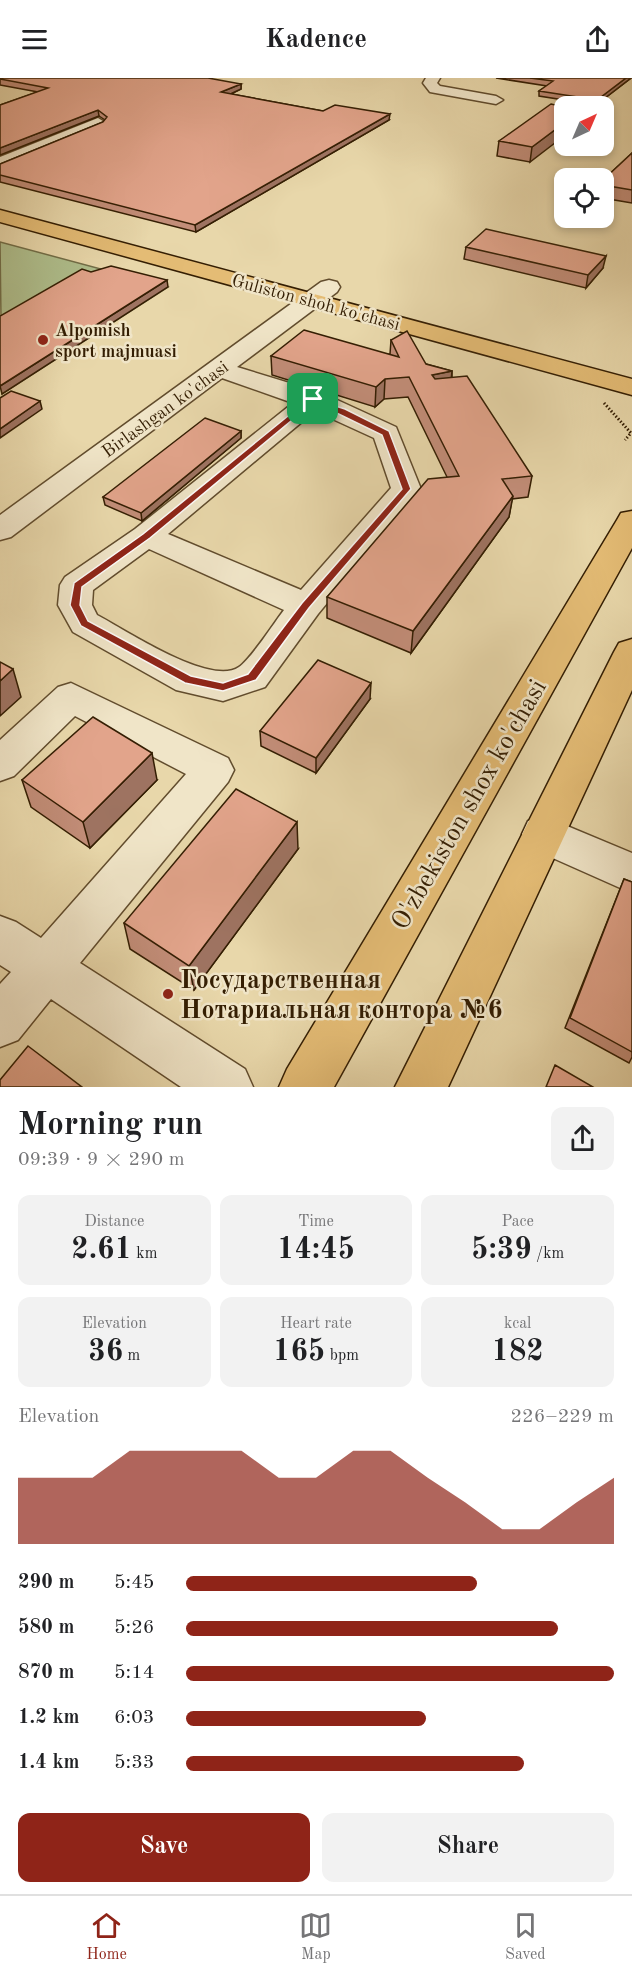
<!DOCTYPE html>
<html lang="en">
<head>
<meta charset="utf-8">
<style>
	:root { --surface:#fff; --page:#f2f2f2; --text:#202124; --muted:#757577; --line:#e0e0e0; --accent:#8f2418 }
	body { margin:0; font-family:"Old Standard TT",serif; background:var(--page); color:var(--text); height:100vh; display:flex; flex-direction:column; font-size:22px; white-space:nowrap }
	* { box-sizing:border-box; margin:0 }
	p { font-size:20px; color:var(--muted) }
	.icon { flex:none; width:33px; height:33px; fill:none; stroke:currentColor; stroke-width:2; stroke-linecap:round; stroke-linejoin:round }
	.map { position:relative; height:1009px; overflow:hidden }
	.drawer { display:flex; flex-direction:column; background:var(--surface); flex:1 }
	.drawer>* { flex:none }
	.needle { width:39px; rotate:44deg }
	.buttons { position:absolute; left:554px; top:18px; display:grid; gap:12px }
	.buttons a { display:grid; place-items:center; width:60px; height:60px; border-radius:12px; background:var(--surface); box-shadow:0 3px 9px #0003; font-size:30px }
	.pin { position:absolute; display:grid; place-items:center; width:51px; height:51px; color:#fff; margin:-26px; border-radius:12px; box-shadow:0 3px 9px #0006 }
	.round { display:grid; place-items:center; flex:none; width:63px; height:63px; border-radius:12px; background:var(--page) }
	.head { display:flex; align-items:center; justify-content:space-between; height:102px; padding:0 18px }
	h1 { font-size:33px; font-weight:800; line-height:45px }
	.stats { display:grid; grid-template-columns:repeat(3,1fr); gap:9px; height:102px; padding:6px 18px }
	.stats div { display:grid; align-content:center; border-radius:12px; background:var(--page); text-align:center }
	.stats b { font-size:30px; font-weight:800 }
	.stats small { font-size:16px; font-weight:400 }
	.stats p { font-size:16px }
	.chart { height:168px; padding:12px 18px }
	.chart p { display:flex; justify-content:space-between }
	.chart svg { width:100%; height:108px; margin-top:6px; fill:var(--accent); opacity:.7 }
	.primary-button { display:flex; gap:12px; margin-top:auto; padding:12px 18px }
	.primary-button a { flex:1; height:69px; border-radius:12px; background:var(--accent); color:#fff; font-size:24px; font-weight:800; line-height:69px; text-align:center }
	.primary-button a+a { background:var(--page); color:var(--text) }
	ul { padding:0 18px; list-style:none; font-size:20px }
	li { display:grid; grid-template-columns:96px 72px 1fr; align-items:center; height:45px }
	li i { height:15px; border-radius:8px; background:var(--accent) }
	header { display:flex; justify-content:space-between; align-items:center; height:78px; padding:0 18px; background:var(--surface); font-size:27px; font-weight:800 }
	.tabs { display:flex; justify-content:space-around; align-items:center; height:84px; border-top:2px solid var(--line); background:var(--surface); font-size:16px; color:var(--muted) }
	.tabs a { display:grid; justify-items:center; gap:3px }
	.tabs .current { color:var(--accent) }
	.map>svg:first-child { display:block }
</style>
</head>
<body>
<header><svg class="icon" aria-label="menu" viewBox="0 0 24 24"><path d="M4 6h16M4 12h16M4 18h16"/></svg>Kadence<svg class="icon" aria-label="share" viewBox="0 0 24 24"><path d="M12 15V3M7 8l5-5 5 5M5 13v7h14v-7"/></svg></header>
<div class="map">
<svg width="632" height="1009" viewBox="0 0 632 1009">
	<rect width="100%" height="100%" fill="#e8d7aa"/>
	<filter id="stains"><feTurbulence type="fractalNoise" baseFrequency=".00333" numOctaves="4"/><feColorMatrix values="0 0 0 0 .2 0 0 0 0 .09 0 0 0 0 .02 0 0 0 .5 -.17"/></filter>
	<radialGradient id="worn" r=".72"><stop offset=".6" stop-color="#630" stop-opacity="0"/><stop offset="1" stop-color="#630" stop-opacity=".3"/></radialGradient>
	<path fill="#afbf8d" stroke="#726e48" stroke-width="1.5" d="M 0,164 L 168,209 L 2,316 Z"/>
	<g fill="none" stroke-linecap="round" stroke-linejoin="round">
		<g stroke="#614c2d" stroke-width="3">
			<path id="minor" d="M 426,0 L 440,0 L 437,5 L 440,8 L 496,18 L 503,22 L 496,26 L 430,14 L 423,5 Z
				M 98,40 L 106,45 L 103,48 L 0,90 L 0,79 Z
				M 329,202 L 337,204 L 340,209 L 337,214 L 237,289 L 322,315 L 396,349 L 421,411 L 318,536 L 265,609 L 223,623 L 176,612 L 73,554 L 58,527 L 60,507 L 65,499 L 135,451 L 293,325 L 222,300 L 11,459 L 0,462 L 0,437 L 321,204 ZM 315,333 L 374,360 L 391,410 L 301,512 L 168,456 ZM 149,471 L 284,532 C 274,545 251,581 239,589 C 210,609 126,552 97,537 L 92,527 L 93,512 Z
				M 71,605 L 228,680 L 234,692 L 228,704 L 80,885 L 245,991 L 253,1009 L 181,1009 L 51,921 L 18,962 L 0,969 L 0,906 L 11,894 L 0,887 L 0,838 L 16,844 L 41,860 L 186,696 L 75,638 L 14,698 L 0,703 L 0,662 L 58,609 Z
				M 543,738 L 632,775 L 632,811 L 627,813 L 528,769 L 522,756 L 528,743 Z"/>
		</g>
		<g stroke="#341e03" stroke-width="3">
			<path id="major" d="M 0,132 L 632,301 L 632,317 L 0,144 Z
				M 632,433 L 632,470 L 334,1009 L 279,1009 L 287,991 L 617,442 L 621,435 Z
				M 632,561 L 632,612 L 448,1009 L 395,1009 L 614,574 L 619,565 Z"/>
		</g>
		<path stroke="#341e03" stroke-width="3" stroke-dasharray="1.5 2" stroke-linecap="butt" d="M 604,325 L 631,355 L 625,362"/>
		<use href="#minor" fill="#f0e5c8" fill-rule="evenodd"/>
		<use href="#major" fill="#e4bc75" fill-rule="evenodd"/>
	</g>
	<path fill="#c28d78" stroke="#341e03" stroke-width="1.5" d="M 0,0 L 241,6 L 241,11 L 231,16 L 323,33 L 389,42 L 196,154 L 0,104 L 0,86 L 103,44 L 105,42 L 99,38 L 0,77 L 0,27 L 38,14 L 0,7 Z
		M 496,0 L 631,0 L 596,27 L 539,18 L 539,13 L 547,8 Z
		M 564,29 L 530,84 L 497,78 L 499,63 Z
		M 632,75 L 632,125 L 603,120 L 603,102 Z
		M 466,169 L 603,190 L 586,210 L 464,181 Z
		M 391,262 L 426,286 L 452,293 L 452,299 L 532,398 L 528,419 L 512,421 L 509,439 L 411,575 L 327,540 L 327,519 L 447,399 L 408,319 L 384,321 L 375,329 L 272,297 L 271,278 L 390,276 Z
		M 241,353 L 241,360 L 142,443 L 105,427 L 103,419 Z
		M 370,621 L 316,695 L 261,668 L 260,653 Z
		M 22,702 L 157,702 L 90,770 L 31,729 Z
		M 298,771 L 194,912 L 130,871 L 124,845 Z
		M 624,801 L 632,804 L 632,979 L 629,985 L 565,950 Z"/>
	<path fill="#9e7361" stroke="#341e03" stroke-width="1.5" d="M 626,0 L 631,0 L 596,27 L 597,22 Z
		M 241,6 L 241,11 L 222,20 L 221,14 Z
		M 98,32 L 99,38 L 0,77 L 0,70 Z
		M 390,36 L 389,42 L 196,154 L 195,147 Z
		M 564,45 L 564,58 L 530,84 L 532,69 Z
		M 606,178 L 603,190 L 586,210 L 588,197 Z
		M 167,202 L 168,209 L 2,316 L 0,308 Z
		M 452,293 L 450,313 L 430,316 L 432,297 Z
		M 385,301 L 384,321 L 375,329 L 376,309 Z
		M 40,323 L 42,331 L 0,360 L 0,351 Z
		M 241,353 L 241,360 L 142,443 L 141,435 Z
		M 513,418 L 509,439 L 411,575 L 413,553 Z
		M 13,591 L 21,619 L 0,638 L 0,603 Z
		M 371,605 L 370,621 L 316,695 L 316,680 Z
		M 152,675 L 157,702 L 90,770 L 83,744 Z
		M 297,744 L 298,771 L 194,912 L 189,888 Z"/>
	<path fill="#e2a48b" stroke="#341e03" stroke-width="1.5" d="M 0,0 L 208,0 L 241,6 L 221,14 L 323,33 L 335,27 L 390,36 L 195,147 L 0,97 L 0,86 L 103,44 L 107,39 L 98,32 L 0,70 L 0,27 L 48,10 L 0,1 Z
		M 530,0 L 626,0 L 597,22 L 539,13 L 553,3 Z
		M 551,26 L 564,29 L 564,45 L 532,69 L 499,63 Z
		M 632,75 L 632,112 L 603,107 L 603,102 Z
		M 486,151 L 606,178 L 588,197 L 466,169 Z
		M 111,188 L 167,202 L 0,308 L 0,238 L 82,191 L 91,194 Z
		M 304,252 L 399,279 L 391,262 L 407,253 L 426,286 L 452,293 L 432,297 L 435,301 L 467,298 L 532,398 L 502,401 L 513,418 L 413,553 L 327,519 L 428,401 L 459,398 L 409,299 L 385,301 L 376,309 L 271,278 Z
		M 11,313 L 40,323 L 0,351 L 0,320 Z
		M 205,340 L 241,353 L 141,435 L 103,419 Z
		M 318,582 L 371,605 L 316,680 L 260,653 Z
		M 0,584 L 13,591 L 0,603 Z
		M 93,639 L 152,675 L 83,744 L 22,702 Z
		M 236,711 L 297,744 L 189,888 L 124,845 Z
		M 624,801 L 632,804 L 632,974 L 570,940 Z
		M 28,968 L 82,1009 L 0,1009 L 0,1002 Z
		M 555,987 L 593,1009 L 546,1009 Z"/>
	<path fill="#8f2418" stroke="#fff" stroke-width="1.5" fill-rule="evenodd" d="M 310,320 L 345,331 L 389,353 L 411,411 L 309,530 L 256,602 L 223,613 L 185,605 L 81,548 L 70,527 L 74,505 L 143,456 ZM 314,324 L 382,357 L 402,411 L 302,525 L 248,596 L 223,605 L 191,598 L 88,543 L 80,527 L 82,509 L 150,460 Z"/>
	<g fill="#8f2418" stroke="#f0e5c8" stroke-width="2">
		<circle cx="43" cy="262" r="6"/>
		<circle cx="168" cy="916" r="6"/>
	</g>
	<g text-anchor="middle" stroke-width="5" stroke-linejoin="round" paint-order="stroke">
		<g font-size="18" fill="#341e03" stroke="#f0e5c8">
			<text transform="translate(316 224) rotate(15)" y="6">Guliston shoh ko'chasi</text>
			<text transform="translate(165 331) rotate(-36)" y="6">Birlashgan ko'chasi</text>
		</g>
		<g font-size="18" font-weight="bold" fill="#341e03" stroke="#f0e5c8" text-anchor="start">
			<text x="55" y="258">Alpomish<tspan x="55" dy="21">sport majmuasi</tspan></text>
		</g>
		<g font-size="26" fill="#341e03" stroke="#f0e5c8">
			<text transform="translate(468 726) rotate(-60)" y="9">O'zbekiston shox ko'chasi</text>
		</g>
		<g font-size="26" font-weight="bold" fill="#341e03" stroke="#f0e5c8" text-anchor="start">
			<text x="180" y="910">Государственная<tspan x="180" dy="30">Нотариальная контора №6</tspan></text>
		</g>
	</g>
	<rect width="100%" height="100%" filter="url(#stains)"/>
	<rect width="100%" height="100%" fill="url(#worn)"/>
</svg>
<div class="buttons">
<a><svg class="needle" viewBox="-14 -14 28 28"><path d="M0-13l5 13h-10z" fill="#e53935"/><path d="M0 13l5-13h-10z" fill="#757577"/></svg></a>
<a><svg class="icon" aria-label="locate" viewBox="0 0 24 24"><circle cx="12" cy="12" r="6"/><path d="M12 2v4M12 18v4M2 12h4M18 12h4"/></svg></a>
</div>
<div class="pin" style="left:313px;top:321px;background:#1e9e55"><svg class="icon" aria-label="arrive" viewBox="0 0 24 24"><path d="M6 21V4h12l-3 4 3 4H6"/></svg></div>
</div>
<section class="drawer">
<div class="head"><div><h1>Morning run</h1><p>09:39 · 9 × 290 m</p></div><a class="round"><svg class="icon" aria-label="share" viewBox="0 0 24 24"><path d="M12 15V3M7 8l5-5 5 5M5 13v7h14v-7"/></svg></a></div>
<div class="stats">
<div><p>Distance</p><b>2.61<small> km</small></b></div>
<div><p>Time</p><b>14:45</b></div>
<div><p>Pace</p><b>5:39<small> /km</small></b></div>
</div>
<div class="stats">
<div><p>Elevation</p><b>36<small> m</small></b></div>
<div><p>Heart rate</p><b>165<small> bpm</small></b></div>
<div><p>kcal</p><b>182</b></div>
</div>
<div class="chart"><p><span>Elevation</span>226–229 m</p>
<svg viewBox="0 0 160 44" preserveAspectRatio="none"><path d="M0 44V17L10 17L20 17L30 6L40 6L50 6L60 6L70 17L80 17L90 6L100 6L110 17L120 27L130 38L140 38L150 27L160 17V44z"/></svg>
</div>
<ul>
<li><b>290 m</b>5:45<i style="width:68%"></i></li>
<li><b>580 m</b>5:26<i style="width:87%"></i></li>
<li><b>870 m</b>5:14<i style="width:100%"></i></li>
<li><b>1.2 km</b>6:03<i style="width:56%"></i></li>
<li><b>1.4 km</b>5:33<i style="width:79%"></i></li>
</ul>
<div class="primary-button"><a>Save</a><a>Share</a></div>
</section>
<nav class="tabs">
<a class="current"><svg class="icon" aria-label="home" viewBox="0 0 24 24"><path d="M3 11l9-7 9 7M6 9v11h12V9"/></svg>Home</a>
<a><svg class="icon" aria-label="map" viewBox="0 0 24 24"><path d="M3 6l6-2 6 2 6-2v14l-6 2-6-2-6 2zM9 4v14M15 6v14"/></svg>Map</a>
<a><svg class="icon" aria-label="saved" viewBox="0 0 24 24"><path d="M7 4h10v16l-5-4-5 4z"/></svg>Saved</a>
</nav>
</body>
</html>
